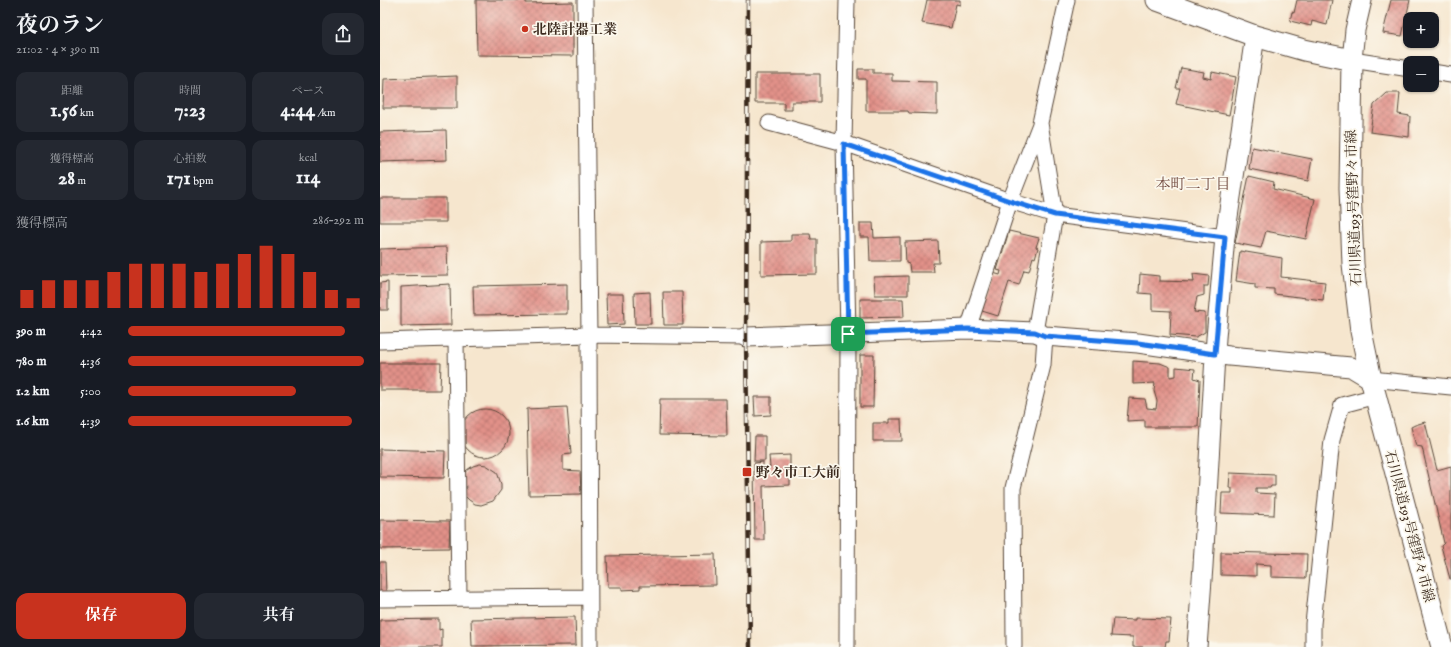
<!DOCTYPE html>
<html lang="ja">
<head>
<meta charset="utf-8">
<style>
	:root { --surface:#171b24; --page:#242831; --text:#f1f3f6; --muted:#9ea1a6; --accent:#c8321e }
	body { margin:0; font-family:"IM FELL English","Noto Serif JP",serif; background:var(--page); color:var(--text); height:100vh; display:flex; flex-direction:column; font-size:15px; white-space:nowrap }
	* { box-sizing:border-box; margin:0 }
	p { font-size:13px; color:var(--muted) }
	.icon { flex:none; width:22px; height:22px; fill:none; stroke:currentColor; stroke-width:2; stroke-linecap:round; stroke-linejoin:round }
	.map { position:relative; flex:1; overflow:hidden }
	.drawer { display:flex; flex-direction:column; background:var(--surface); width:380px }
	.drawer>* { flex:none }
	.controls { position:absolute; left:1023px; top:12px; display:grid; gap:8px }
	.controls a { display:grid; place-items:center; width:36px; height:36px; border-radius:8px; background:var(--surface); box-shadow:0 1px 3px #0004; font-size:20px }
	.pin { position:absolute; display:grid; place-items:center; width:34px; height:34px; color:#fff; margin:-17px; border-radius:8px; box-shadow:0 2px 6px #0006 }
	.round { display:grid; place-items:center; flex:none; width:42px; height:42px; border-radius:12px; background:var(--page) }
	.headline { display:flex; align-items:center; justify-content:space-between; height:68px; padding:0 16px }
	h1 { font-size:22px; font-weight:700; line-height:30px }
	.figures { display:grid; grid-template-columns:repeat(3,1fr); gap:6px; height:68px; padding:4px 16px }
	.figures div { display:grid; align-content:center; border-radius:10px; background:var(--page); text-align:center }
	.figures b { font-size:20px; font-weight:700 }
	.figures small { font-size:11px; font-weight:400 }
	.figures p { font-size:11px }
	.chart { height:112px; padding:8px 16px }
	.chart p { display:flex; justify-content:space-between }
	.chart svg { width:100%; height:72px; margin-top:4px; stroke:var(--accent); stroke-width:6 }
	.cta { display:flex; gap:8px; margin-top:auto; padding:8px 16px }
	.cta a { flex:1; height:46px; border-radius:12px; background:var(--accent); color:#fff; font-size:16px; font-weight:700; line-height:46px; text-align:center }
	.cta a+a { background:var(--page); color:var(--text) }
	ul { padding:0 16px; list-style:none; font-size:13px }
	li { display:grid; grid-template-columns:64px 48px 1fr; align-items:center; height:30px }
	li i { height:10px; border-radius:5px; background:var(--accent) }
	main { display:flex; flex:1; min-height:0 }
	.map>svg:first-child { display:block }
</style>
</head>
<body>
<main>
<section class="drawer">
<div class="headline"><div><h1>夜のラン</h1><p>21:02 · 4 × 390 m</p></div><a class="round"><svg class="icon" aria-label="share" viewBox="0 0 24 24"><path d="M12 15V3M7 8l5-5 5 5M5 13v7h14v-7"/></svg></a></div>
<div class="figures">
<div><p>距離</p><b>1.56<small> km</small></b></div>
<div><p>時間</p><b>7:23</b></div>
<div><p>ペース</p><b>4:44<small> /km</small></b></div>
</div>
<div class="figures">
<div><p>獲得標高</p><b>28<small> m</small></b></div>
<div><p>心拍数</p><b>171<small> bpm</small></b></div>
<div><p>kcal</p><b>114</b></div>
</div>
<div class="chart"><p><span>獲得標高</span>286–292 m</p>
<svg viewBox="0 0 160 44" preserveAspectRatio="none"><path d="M5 44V33M15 44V27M25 44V27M35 44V27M45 44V22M55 44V17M65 44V17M75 44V17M85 44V22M95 44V17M105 44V11M115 44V6M125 44V11M135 44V22M145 44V33M155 44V38"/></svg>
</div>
<ul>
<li><b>390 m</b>4:42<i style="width:92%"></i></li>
<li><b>780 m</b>4:36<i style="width:100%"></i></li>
<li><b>1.2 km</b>5:00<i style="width:71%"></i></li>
<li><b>1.6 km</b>4:39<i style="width:95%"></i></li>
</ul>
<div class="cta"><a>保存</a><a>共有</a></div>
</section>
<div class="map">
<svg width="1071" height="647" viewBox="0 0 1071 647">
	<defs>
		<pattern id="building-cross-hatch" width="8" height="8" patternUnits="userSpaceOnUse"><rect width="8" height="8" fill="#e29189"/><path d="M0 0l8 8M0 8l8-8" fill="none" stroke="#b8776f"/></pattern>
	</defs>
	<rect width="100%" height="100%" fill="#fbf7ec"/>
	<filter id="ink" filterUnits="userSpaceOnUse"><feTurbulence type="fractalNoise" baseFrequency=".025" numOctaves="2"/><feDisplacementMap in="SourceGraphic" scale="8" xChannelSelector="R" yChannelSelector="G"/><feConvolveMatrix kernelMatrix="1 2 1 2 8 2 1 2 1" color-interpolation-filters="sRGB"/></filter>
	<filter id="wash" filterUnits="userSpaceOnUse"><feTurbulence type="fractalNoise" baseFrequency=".012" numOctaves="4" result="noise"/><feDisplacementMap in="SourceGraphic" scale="16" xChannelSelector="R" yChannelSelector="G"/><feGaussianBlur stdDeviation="0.9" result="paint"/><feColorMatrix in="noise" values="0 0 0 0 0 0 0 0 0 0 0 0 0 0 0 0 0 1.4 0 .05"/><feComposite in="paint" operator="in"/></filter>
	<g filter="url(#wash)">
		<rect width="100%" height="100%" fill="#f6e6ce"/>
		<g id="blocks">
			<path fill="url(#building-cross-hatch)" d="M 96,0 L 146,0 L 146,3 L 193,2 L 193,56 L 97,55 Z
				M 547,0 L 580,0 L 580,5 L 576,4 L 571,28 L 542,23 Z
				M 917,0 L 952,0 L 947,25 L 932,21 L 931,26 L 910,21 L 912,12 L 914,13 Z
				M 1011,0 L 1030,0 L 1022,36 L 1003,33 Z
				M 801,68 L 824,72 L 823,77 L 831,79 L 832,72 L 856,77 L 849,115 L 796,104 L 800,88 L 796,88 Z
				M 478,69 L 493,69 L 493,73 L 512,73 L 512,81 L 557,82 L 557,114 L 529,113 L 528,111 L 486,111 L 486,79 L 478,79 Z
				M 375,74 L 440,74 L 440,102 L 412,102 L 412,110 L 404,110 L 404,103 L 375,103 Z
				M 77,76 L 77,108 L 3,108 L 4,79 Z
				M 1007,93 L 1020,93 L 1018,114 L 1030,116 L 1029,137 L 990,132 L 994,105 Z
				M 66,130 L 67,160 L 0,162 L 0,132 Z
				M 872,147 L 932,159 L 928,181 L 869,169 Z
				M 869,176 L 894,182 L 893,189 L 935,199 L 926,239 L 886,231 L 881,248 L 855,243 Z
				M 0,198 L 66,198 L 66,222 L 0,222 Z
				M 480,223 L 493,223 L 494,238 L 520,237 L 520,261 L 490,261 L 489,237 L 480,237 Z
				M 629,231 L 659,238 L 656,247 L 658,248 L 655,258 L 653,257 L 649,271 L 644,270 L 639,285 L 629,282 L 618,316 L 602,311 L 613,273 L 620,275 L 621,271 L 617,270 Z
				M 411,234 L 430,234 L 431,239 L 437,239 L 437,274 L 381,275 L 381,242 L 411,241 Z
				M 558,241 L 559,263 L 553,263 L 554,272 L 530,272 L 529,264 L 526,263 L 525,242 Z
				M 67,247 L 68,275 L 0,276 L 0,249 Z
				M 860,251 L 902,258 L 901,277 L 945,282 L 943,300 L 894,294 L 894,289 L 875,288 L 875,284 L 856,281 Z
				M 760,274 L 779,276 L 779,281 L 814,282 L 813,274 L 829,276 L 828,286 L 824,286 L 824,295 L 817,297 L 814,312 L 825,313 L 825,332 L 816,337 L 790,335 L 791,311 L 772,310 L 772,294 L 759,293 Z
				M 528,276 L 528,295 L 495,295 L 494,277 Z
				M 8,282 L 8,310 L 0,310 L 0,283 Z
				M 70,284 L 71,325 L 21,326 L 21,287 Z
				M 187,284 L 187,314 L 94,315 L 93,286 Z
				M 270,292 L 271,324 L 255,324 L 254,293 Z
				M 283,292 L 302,292 L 303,325 L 284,325 Z
				M 226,294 L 243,294 L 244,324 L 227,325 Z
				M 480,299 L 523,299 L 524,317 L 480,318 Z
				M 480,355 L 494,355 L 493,407 L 480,407 Z
				M 753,361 L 780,363 L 790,367 L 790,377 L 796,376 L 796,367 L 815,369 L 814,378 L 820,380 L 818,427 L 765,427 L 765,420 L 747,421 L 749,398 L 765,399 L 767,408 L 776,409 L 777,401 L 774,391 L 775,383 L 753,384 Z
				M 0,363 L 61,363 L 60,390 L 0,390 Z
				M 374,397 L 391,397 L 391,415 L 375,416 Z
				M 280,399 L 346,399 L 347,436 L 279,435 Z
				M 187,407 L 191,454 L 183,455 L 183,470 L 200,471 L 201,494 L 149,495 L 147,409 Z
				M81 433a24 24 0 1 1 48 0a24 24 0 1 1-48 0Z
				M 509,419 L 521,419 L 522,441 L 493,441 L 493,423 L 509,423 Z
				M 1045,422 L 1057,470 L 1071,466 L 1071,579 L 1070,579 L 1061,546 L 1064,543 L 1042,447 L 1036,446 L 1031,427 L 1035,425 Z
				M 375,436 L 385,436 L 385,461 L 374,461 Z
				M 0,449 L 65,451 L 64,478 L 0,477 Z
				M 410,455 L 410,485 L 383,486 L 384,540 L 375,540 L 374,463 L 383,462 L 383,468 L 390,467 L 389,456 Z
				M 100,464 L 106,465 L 117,472 L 121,484 L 121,490 L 113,501 L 101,505 L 95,504 L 89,500 L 84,495 L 83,475 L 87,470 L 93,466 Z
				M 850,473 L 895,475 L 895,486 L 891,486 L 890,488 L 876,488 L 876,493 L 895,494 L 894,515 L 841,513 L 842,493 L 852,493 L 852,488 L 849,488 Z
				M 0,520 L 70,521 L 69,548 L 0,549 Z
				M 841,552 L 927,554 L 926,578 L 891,577 L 891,565 L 876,564 L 876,576 L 841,575 Z
				M 335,554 L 336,585 L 260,586 L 260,589 L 242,590 L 242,587 L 228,587 L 227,556 Z
				M 0,562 L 5,562 L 6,595 L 0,595 Z
				M 195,617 L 196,645 L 92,646 L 91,619 Z
				M 755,618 L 791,619 L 789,641 L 786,641 L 785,647 L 753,647 L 753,637 L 731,636 L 733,619 L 755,620 Z
				M 59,619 L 59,630 L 62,629 L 62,647 L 0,647 L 0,620 Z"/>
		</g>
	</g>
	<g filter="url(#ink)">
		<use href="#blocks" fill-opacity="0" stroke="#574638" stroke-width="1"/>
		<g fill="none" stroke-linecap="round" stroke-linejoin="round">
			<g stroke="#574638" stroke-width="17">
				<path id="minor" d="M 205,0 L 209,335 L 210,647
					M 972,60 L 1030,69
					M 1052,72 L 1071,75
					M 389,123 L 464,143 L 630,201 L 675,215 L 845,237
					M 588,329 L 630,201 L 660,124
					M 655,332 L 675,215 L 660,123 L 687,0
					M 76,339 L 79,598
					M 0,341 L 209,335 L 366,337
					M 991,379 L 1071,387
					M 0,599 L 209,597
					M 467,647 L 468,334 L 464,143 L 467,0
					M 634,647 L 633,488 L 663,365 L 665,336
					M 933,647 L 933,624 L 952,440 L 962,405 L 996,396"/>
			</g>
			<g stroke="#574638" stroke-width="21">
				<path id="tertiary" d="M 972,60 L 975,30 L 982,0
					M 366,337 L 588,329 L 655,332 L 665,336 L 758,343 L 849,356 L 971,367 L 991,379
					M 817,647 L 823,566 L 836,338 L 845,237 L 875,36"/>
			</g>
			<g stroke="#574638" stroke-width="23">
				<path id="secondary" d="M 777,0 L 875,36 L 924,50 L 972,60 L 970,188 L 973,264 L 981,331 L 991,379 L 1062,647"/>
			</g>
			<use href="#minor" stroke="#fff" stroke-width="15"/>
			<use href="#tertiary" stroke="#fff" stroke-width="19"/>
			<use href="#secondary" stroke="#fff" stroke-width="21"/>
			<g stroke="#3b2a1e" stroke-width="4.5">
				<path id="rail" d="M 368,0 L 366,337 L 370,647"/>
			</g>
			<use href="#rail" stroke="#fbf7ec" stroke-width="3" stroke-dasharray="9" stroke-linecap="butt"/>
		</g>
	</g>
	<g fill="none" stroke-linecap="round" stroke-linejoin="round" filter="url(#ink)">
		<g stroke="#fff" stroke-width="8">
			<path id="route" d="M 464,144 L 630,201 L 675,215 L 845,237 L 835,354 L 758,343 L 665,336 L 655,332 L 588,329 L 468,334 Z"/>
		</g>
		<use href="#route" stroke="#1a73e8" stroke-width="5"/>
	</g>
	<g fill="#c8321e" stroke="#fbf7ec" stroke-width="1.5">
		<circle cx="145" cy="29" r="4"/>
		<rect x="362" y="467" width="10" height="10" rx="2"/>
	</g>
	<g text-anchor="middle" stroke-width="3.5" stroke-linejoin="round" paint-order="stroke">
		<g font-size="14" font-weight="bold" fill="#3b2a1e" stroke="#fbf7ec" text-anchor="start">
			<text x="153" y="34">北陸計器工業</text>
			<text x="376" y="477">野々市工大前</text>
		</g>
		<g font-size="14" fill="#3b2a1e" stroke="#fbf7ec">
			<text transform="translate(973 208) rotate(-92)" y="5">石川県道193号窪野々市線</text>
			<text transform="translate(1030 526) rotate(75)" y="5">石川県道193号窪野々市線</text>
		</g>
		<g font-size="15" fill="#754e43" stroke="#fbf7ec">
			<text x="813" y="189">本町二丁目</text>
		</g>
	</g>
</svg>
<div class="controls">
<a>+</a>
<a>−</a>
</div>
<div class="pin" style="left:468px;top:334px;background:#1e9e55"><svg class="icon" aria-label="arrive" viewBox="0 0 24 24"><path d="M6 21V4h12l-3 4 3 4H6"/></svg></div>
</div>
</main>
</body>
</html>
